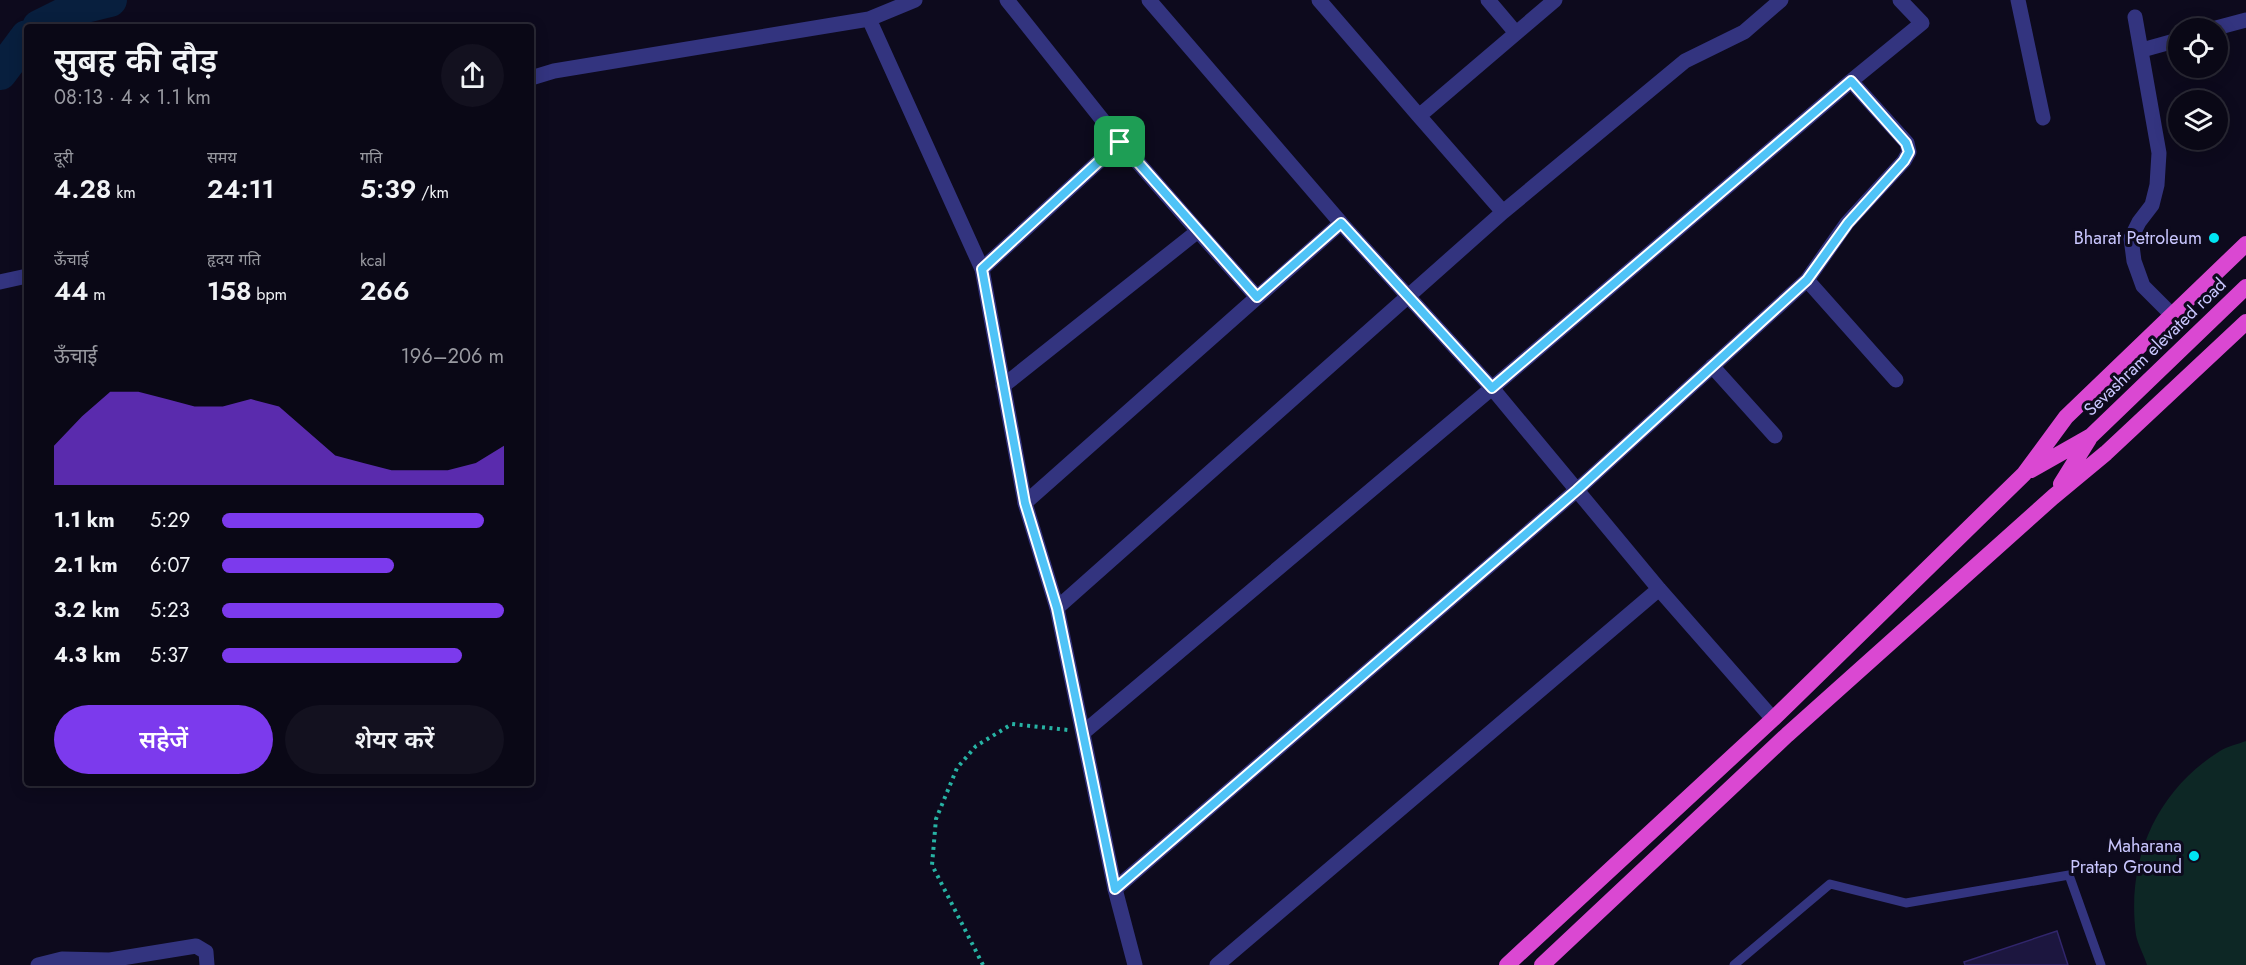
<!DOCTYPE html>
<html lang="hi">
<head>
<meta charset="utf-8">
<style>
	:root { --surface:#0a0816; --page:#13111f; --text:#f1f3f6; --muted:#999aa1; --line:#2a2935; --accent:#7c3aed }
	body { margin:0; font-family:Jost,"Noto Sans Devanagari",sans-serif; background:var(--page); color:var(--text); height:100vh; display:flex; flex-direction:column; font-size:22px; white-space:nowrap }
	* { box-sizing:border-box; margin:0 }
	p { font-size:20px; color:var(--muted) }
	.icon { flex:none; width:33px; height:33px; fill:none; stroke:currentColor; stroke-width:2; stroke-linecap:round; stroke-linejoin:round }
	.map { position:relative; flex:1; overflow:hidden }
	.side { position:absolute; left:24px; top:24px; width:510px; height:762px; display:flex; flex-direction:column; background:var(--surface); border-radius:6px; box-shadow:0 3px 15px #0003,0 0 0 2px var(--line) }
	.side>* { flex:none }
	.buttons { position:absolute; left:2168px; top:18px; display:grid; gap:12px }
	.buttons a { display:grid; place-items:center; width:60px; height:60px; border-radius:50%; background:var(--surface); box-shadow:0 3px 15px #0003,0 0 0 2px var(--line); font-size:30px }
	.pin { position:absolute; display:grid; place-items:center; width:51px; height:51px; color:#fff; margin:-26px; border-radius:12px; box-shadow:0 3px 9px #0006 }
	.round { display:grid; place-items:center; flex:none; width:63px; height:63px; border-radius:32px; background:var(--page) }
	.overview { display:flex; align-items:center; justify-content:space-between; height:102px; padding:0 30px }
	h1 { font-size:33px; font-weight:600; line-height:45px }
	.stats { display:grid; grid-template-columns:repeat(3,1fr); gap:9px; height:102px; padding:6px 30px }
	.stats div { display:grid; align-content:center }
	.stats b { font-size:26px; font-weight:600 }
	.stats small { font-size:16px; font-weight:400 }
	.stats p { font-size:16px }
	.chart { height:168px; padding:12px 30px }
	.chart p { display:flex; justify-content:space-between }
	.chart svg { width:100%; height:108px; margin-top:6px; fill:var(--accent); opacity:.7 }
	.button { display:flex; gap:12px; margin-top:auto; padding:12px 30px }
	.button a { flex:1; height:69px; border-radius:36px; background:var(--accent); color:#fff; font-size:24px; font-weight:600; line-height:69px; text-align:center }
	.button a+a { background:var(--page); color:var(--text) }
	ul { padding:0 30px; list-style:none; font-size:20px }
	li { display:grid; grid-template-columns:96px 72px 1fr; align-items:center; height:45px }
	li i { height:15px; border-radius:8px; background:var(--accent) }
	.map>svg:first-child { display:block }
</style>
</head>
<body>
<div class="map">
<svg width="2246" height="965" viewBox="0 0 2246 965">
	<rect width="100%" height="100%" fill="#0d0a1d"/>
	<path fill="#0d2725" d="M 2246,741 L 2246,965 L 2147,965 C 2144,955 2138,945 2136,935 C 2126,860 2156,791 2220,751 C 2228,746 2238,744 2246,741 Z"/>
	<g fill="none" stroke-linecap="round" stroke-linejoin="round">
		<path stroke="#081f3e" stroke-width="34" d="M 39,27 L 77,8 L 110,0
			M 0,73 L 27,37"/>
	</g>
	<path fill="#1c163f" stroke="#31266c" stroke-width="1.5" d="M 2057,931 L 2068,965 L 1965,965 L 1964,962 Z"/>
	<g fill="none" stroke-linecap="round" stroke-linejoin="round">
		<path stroke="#27b3a4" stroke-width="4" stroke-dasharray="3 4.5" stroke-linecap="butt" d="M 983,965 L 932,865 L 936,819 L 957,768 L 976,746 L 1012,724 L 1068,730"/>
		<path stroke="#33347f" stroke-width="9" d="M 1734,965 L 1830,884 L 1906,903 L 2069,875 L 2101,965"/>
		<path stroke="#33347f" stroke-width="15" d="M 1149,0 L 1341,223 L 1492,388 L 1659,589 L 1773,719
			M 1319,0 L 1419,116
			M 1488,0 L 1516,33
			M 2018,0 L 2043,118
			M 2135,17 L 2159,153 L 2157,185 L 2152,205 L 2139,222 L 2131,238 L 2134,261 L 2143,286 L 2172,315
			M 2216,28 L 2246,20
			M 2142,50 L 2178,40
			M 1503,212 L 1685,61 L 1744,32 L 1781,0
			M 1198,231 L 1257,297
			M 982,269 L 1120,142
			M 1807,280 L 1847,223 L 1904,161 L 1909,152 L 1907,143 L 1851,81
			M 1712,366 L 1775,436
			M 1003,386 L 1198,231 L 1120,142 L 1007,0
			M 1025,503 L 1341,223
			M 1057,608 L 1503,212 L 1419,116 L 1555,0
			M 1084,732 L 1492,388 L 1851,81 L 1922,23 L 1900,0
			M 1115,889 L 1577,490 L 1807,280 L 1896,380
			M 38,965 L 62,959 L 110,960 L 196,946 L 206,952 L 207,965
			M 1217,965 L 1659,589"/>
		<path stroke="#33347f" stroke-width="15" d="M 915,0 L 869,19 L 982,269 L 1025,503 L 1057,608 L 1115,889 L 1135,965
			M 531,78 L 554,71 L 869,19
			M 0,282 L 27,276"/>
		<path stroke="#da48d2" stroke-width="16" d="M 2031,470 L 2091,436 L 2246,287
			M 2061,484 L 2089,439
			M 1507,965 L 1773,719 L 2024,474 L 2066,417 L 2246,244
			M 1542,965 L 1787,735 L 2053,497 L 2106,453 L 2246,322"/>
	</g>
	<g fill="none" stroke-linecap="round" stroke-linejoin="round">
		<g stroke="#fff" stroke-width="12">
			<path id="route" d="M 1851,81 L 1906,143 L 1909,152 L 1904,161 L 1848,223 L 1807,280 L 1577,490 L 1115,889 L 1057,608 L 1025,503 L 982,269 L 1120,142 L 1257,297 L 1341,223 L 1492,388 Z"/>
		</g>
		<use href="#route" stroke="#4fc3f7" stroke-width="8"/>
	</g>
	<g fill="#00e5f2" stroke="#0d0a1d" stroke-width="2">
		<circle cx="2214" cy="238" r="6"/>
		<circle cx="2194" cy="856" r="6"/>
	</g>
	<g text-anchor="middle" stroke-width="6" stroke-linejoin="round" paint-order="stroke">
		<g font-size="18" fill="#cac7ff" stroke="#0d0a1d" text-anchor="end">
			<text x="2202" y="244">Bharat Petroleum</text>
			<text x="2182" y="852">Maharana<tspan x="2182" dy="21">Pratap Ground</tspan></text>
		</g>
		<g font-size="18" fill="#cac7ff" stroke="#0d0a1d">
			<text transform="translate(2155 347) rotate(-44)" y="6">Sevashram elevated road</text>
		</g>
	</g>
</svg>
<div class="buttons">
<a><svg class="icon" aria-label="locate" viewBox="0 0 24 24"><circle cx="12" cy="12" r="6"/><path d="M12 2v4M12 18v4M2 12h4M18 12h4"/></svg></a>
<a><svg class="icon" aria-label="layers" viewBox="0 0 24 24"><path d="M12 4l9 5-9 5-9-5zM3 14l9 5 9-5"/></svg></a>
</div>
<div class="pin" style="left:1120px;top:142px;background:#1e9e55"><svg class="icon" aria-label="arrive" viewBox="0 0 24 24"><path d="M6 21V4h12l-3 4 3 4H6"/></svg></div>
<section class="side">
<div class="overview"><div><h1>सुबह की दौड़</h1><p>08:13 · 4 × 1.1 km</p></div><a class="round"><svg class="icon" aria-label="share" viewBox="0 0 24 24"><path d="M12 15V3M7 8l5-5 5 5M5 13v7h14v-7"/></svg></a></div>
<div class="stats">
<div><p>दूरी</p><b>4.28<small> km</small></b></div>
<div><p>समय</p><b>24:11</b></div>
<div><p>गति</p><b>5:39<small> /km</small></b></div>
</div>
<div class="stats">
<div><p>ऊँचाई</p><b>44<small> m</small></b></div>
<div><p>हृदय गति</p><b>158<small> bpm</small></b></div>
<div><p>kcal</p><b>266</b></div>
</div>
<div class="chart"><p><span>ऊँचाई</span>196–206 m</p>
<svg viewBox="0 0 160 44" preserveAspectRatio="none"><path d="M0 44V28L10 16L20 6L30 6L40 9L50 12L60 12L70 9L80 12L90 22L100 32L110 35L120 38L130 38L140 38L150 35L160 28V44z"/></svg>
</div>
<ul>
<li><b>1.1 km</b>5:29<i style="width:93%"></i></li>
<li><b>2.1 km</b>6:07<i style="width:61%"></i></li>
<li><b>3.2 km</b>5:23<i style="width:100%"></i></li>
<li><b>4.3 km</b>5:37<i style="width:85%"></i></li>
</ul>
<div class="button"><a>सहेजें</a><a>शेयर करें</a></div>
</section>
</div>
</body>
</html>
